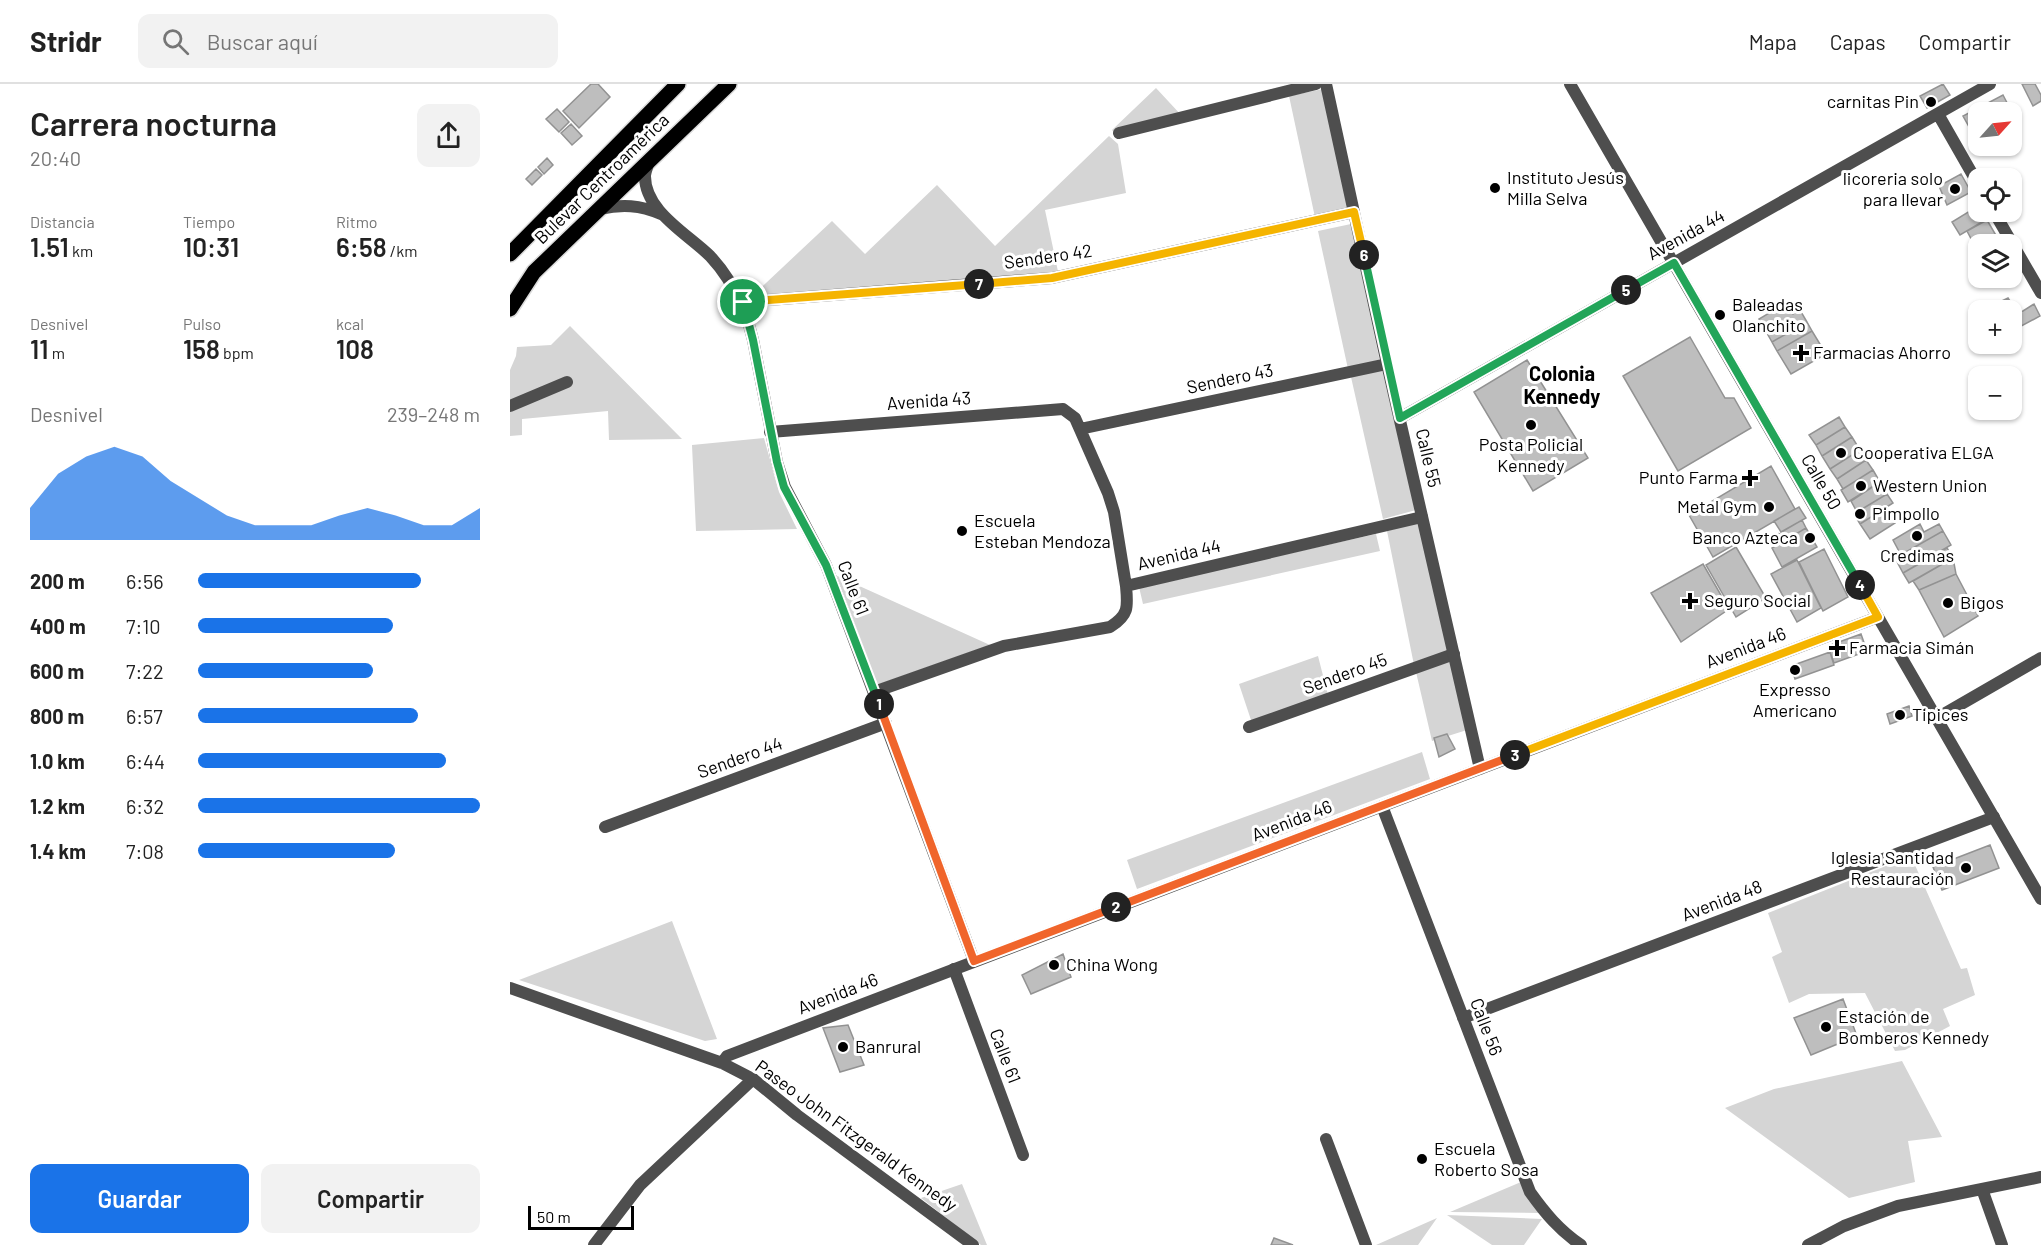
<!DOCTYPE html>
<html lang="es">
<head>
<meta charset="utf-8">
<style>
	:root { --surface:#fff; --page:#f2f2f2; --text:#222; --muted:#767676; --line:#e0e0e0; --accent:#1a73e8 }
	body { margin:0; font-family:Barlow,sans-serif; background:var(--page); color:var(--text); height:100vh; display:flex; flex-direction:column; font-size:22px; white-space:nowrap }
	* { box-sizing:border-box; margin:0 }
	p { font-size:20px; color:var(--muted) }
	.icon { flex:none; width:33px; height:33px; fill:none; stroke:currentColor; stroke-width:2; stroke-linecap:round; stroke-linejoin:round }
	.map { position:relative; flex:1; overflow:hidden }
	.sheet { display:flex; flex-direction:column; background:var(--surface); width:510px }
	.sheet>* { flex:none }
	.needle { width:39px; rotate:63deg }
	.tools { position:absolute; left:1458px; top:18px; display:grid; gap:12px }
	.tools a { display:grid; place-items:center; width:54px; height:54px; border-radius:12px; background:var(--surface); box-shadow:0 2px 4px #0004; font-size:30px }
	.scale { position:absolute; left:18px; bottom:15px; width:106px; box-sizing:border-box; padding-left:6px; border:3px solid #000; border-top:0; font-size:16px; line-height:21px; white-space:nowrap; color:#000; -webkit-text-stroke:4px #fff; paint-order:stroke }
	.pin { position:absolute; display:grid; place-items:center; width:51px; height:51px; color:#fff; margin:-26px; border:3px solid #fff; border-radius:50%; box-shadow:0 2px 6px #0007 }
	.km { position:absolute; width:30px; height:30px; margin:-15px; border-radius:50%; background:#222; color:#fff; font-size:16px; line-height:30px; text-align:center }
	.round { display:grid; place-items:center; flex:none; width:63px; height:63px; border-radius:12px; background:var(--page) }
	.summary { display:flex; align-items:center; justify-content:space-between; height:102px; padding:0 30px }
	h1 { font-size:33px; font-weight:600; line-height:45px }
	.stats { display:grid; grid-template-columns:repeat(3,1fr); gap:9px; height:102px; padding:6px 30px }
	.stats div { display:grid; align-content:center }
	.stats b { font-size:26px; font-weight:600 }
	.stats small { font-size:16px; font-weight:400 }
	.stats p { font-size:16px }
	.chart { height:168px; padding:12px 30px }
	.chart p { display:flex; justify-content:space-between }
	.chart svg { width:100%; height:108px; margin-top:6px; fill:var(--accent); opacity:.7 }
	.action { display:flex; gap:12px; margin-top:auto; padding:12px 30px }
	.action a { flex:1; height:69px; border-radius:12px; background:var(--accent); color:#fff; font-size:24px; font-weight:600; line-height:69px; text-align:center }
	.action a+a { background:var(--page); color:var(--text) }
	ul { padding:0 30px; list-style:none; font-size:20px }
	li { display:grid; grid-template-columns:96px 72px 1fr; align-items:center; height:45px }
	li i { height:15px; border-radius:8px; background:var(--accent) }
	header { display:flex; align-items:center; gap:36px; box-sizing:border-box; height:84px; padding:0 30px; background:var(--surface); border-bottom:2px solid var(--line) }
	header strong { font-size:28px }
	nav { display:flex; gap:33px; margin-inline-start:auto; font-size:21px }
	.search { width:420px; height:54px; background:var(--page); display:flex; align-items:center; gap:15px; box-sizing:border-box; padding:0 21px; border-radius:12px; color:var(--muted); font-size:22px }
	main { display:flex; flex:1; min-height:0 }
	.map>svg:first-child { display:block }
</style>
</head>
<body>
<header>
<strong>Stridr</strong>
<div class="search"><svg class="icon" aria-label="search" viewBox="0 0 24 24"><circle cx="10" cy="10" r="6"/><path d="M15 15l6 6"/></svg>Buscar aquí</div>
<nav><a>Mapa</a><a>Capas</a><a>Compartir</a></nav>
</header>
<main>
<section class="sheet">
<div class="summary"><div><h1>Carrera nocturna</h1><p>20:40</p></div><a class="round"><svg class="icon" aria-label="share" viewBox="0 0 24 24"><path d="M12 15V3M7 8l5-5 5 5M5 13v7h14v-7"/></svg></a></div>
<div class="stats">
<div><p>Distancia</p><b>1.51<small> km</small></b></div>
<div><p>Tiempo</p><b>10:31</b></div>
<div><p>Ritmo</p><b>6:58<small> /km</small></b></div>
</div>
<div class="stats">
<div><p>Desnivel</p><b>11<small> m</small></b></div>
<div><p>Pulso</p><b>158<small> bpm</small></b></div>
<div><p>kcal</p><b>108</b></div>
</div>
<div class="chart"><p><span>Desnivel</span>239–248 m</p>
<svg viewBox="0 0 160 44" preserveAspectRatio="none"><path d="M0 44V31L10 17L20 10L30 6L40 10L50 20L60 27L70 34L80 38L90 38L100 38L110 34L120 31L130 34L140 38L150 38L160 31V44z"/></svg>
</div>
<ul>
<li><b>200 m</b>6:56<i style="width:79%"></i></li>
<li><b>400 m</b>7:10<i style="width:69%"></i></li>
<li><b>600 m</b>7:22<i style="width:62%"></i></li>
<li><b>800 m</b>6:57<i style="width:78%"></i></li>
<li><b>1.0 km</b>6:44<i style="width:88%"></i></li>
<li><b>1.2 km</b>6:32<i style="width:100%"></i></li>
<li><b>1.4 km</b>7:08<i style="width:70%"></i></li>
</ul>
<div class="action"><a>Guardar</a><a>Compartir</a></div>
</section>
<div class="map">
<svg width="1531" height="1161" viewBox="0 0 1531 1161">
	<rect width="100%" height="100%" fill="#fff"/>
	<path fill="#d5d5d5" d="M 646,4 L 672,32 L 609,54 L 602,46 Z
		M 813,5 L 840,130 L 806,138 L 779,12 Z
		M 599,52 L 608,60 L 616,109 L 535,126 L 550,197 L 241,213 L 322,137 L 355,170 L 427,101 L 485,162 Z
		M 841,140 L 870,278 L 838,285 L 808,147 Z
		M 60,242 L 172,355 L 99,356 L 98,327 L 12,335 L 12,351 L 0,352 L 0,286 L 6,272 L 7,263 L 41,261 Z
		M 872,286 L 906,426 L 873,435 L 841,293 Z
		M 254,354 L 269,408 L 287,445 L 186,447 L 182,361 Z
		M 909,438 L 939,567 L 904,581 L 877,447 Z
		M 866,450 L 870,467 L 633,520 L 629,503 Z
		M 325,491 L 480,561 L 367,601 Z
		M 808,572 L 818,611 L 742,639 L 729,600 Z
		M 941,575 L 957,646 L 922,657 L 906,588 Z
		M 912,668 L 920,695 L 627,805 L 617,776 Z
		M 1401,772 L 1451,885 L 1457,884 L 1465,911 L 1433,925 L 1440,942 L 1395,966 L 1385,967 L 1355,909 L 1299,910 L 1279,919 L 1262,873 L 1272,868 L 1258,829 Z
		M 162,837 L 207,955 L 195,957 L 9,896 Z
		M 1392,977 L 1432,1053 L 1398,1057 L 1405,1098 L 1339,1114 L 1215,1024 L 1264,1005 Z
		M 1011,1098 L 1030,1129 L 940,1128 Z
		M 452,1100 L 477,1161 L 471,1161 L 411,1114 Z
		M 937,1131 L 1032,1135 L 1014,1161 L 982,1161 Z
		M 927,1134 L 908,1161 L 866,1161 Z"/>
	<path fill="#bebebe" stroke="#929292" stroke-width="1.5" d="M 81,0 L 88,0 L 100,13 L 69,44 L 53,27 Z
		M 1433,0 L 1440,11 L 1417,24 L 1410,12 Z
		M 1512,0 L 1525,0 L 1531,11 L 1531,17 L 1523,22 Z
		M 1493,11 L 1506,36 L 1502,39 L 1502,28 L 1468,28 L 1468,57 L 1467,57 L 1453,32 Z
		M 47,25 L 59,38 L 49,48 L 36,35 Z
		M 61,40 L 72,52 L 62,61 L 51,49 Z
		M 37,74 L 43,81 L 34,90 L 28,83 Z
		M 26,85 L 32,91 L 22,101 L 16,95 Z
		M 1451,90 L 1461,108 L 1437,121 L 1429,102 Z
		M 1468,122 L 1468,128 L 1472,128 L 1477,135 L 1450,151 L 1442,138 Z
		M 1477,136 L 1491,160 L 1468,160 L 1468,168 L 1457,147 Z
		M 1498,214 L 1507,228 L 1513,227 L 1524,220 L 1530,232 L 1502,247 L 1502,226 L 1473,226 Z
		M 1276,219 L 1283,230 L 1290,226 L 1297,238 L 1262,258 L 1249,235 Z
		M 1297,238 L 1302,247 L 1267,267 L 1262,258 Z
		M 1302,247 L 1316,270 L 1281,290 L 1267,267 Z
		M 1180,253 L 1215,314 L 1224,314 L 1241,344 L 1168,387 L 1113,292 Z
		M 1017,276 L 1078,374 L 1023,407 L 964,308 Z
		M 1329,333 L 1335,343 L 1306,361 L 1299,351 Z
		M 1335,343 L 1342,353 L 1312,372 L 1306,361 Z
		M 1342,353 L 1350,366 L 1320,385 L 1312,372 Z
		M 1350,366 L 1356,376 L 1327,395 L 1320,385 Z
		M 1356,376 L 1363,386 L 1333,405 L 1327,395 Z
		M 1261,382 L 1285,425 L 1203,473 L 1179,431 Z
		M 1363,386 L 1370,398 L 1338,418 L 1331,406 Z
		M 1370,398 L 1377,410 L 1347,428 L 1341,417 Z
		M 1377,410 L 1383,419 L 1350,440 L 1344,430 Z
		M 1289,423 L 1296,434 L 1271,448 L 1264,437 Z
		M 1375,424 L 1385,439 L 1360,455 L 1350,440 Z
		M 1292,436 L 1296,444 L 1273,458 L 1268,450 Z
		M 1410,440 L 1414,448 L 1429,440 L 1433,447 L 1391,471 L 1383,456 Z
		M 1296,444 L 1307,463 L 1272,483 L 1262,464 Z
		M 1433,447 L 1441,461 L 1393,489 L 1385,474 Z
		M 1226,463 L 1256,514 L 1226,533 L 1196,481 Z
		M 1437,464 L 1443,474 L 1399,499 L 1393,489 Z
		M 1314,465 L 1338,513 L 1313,527 L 1289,478 Z
		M 1443,474 L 1446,490 L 1409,506 L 1403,497 Z
		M 1287,476 L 1311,524 L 1287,538 L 1261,490 Z
		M 1193,480 L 1219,525 L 1171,558 L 1141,509 Z
		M 1446,490 L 1468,532 L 1434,553 L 1409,506 Z
		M 1351,550 L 1357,567 L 1324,579 L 1318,562 Z
		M 1320,568 L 1324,581 L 1285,595 L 1281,582 Z
		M 1399,622 L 1402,632 L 1380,640 L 1377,630 Z
		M 937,650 L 945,665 L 929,673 L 924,654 Z
		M 1480,761 L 1489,784 L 1432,806 L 1423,783 Z
		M 553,870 L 561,893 L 521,910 L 512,891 Z
		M 1333,915 L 1347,952 L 1301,971 L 1284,934 Z
		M 338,941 L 354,981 L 330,988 L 313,944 Z
		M 764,1154 L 783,1161 L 761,1161 Z"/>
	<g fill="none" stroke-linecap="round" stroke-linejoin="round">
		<g stroke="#dbdbdb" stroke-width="18">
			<path id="primary" d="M 0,170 L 168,0
				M 0,225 L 24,188 L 219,0"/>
		</g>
		<path stroke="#4e4e4e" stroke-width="12" d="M 1428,30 L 1468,100
			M 609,49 L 806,0
			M 1484,128 L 1531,209
			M 233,218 L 542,194 L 844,128
			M 0,322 L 57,298
			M 890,334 L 1480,0
			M 570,345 L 877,280
			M 260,348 L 553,325 L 565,334 L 598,409 L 604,428 L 616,502
			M 364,608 L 494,562 L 600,543 C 619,531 618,523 616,502 L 912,433
			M 1427,634 L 1531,574
			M 739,643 L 944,570
			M 872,722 L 1020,1108 C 1035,1129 1049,1146 1071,1161
			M 95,743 L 376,639
			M 444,885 L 513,1071
			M 953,934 L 1484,733
			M 816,1055 L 856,1161
			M 84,1161 L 130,1101 L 243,995"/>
		<path stroke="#4e4e4e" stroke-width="12" d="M 816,0 L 877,280 L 970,685
			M 1060,0 L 1531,815
			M 139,77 C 138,81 136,86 135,91 C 134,127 178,150 200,172 C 213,186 223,201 230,219 L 233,218 L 243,256 L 267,378 L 275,403 L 316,481 L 464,877
			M 90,125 C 112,120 130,121 151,130
			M 0,904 L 212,979 L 243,995 L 287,1031 L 463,1161
			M 212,979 L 217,972 L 1368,533
			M 1472,1105 L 1492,1161
			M 1298,1161 L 1334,1142 L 1388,1122 L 1531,1093"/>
		<use href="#primary" stroke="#000" stroke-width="15"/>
	</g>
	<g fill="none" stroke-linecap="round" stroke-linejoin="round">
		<g stroke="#fff" stroke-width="12">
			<path id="split-1" d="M 233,218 L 243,256 L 267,378 L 274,403 L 316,481 L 369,620"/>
		</g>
		<g stroke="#fff" stroke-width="12">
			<path id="split-2" d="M 369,620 L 464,877 L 606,823"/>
		</g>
		<g stroke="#fff" stroke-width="12">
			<path id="split-3" d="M 606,823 L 1005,671"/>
		</g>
		<g stroke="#fff" stroke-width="12">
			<path id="split-4" d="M 1005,671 L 1368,533 L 1350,501"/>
		</g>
		<g stroke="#fff" stroke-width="12">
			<path id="split-5" d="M 1116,206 L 1164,179 L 1350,501"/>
		</g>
		<g stroke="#fff" stroke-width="12">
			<path id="split-6" d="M 854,171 L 890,334 L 1116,206"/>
		</g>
		<g stroke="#fff" stroke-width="12">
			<path id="split-7" d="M 469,200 L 542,194 L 844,128 L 854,171"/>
		</g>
		<g stroke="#fff" stroke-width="12">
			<path id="split-8" d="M 233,218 L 469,200"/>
		</g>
		<use href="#split-1" stroke="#22a559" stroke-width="8"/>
		<use href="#split-2" stroke="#f0652b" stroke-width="8"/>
		<use href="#split-3" stroke="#f0652b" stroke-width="8"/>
		<use href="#split-4" stroke="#f5b400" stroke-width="8"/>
		<use href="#split-5" stroke="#22a559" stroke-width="8"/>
		<use href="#split-6" stroke="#22a559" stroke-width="8"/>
		<use href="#split-7" stroke="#f5b400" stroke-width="8"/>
		<use href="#split-8" stroke="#f5b400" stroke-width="8"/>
	</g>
	<g fill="#000" stroke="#fff" stroke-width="2">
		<circle cx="1421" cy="18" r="6"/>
		<circle cx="985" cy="104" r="6"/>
		<circle cx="1445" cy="105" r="6"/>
		<circle cx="1210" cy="231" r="6"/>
		<path d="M1288 260h6v6h6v6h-6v6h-6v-6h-6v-6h6z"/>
		<circle cx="1021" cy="341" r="6"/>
		<circle cx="1331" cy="369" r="6"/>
		<path d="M1237 385h6v6h6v6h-6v6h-6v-6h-6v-6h6z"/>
		<circle cx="1351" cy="402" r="6"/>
		<circle cx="1259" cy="423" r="6"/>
		<circle cx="1350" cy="430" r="6"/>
		<circle cx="452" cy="447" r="6"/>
		<circle cx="1407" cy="452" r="6"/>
		<circle cx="1300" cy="454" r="6"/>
		<path d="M1177 508h6v6h6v6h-6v6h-6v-6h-6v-6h6z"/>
		<circle cx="1438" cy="519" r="6"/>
		<path d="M1324 555h6v6h6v6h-6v6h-6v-6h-6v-6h6z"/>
		<circle cx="1285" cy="586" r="6"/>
		<circle cx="1390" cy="631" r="6"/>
		<circle cx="1456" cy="784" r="6"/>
		<circle cx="544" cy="881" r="6"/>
		<circle cx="1316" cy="943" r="6"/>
		<circle cx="333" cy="963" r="6"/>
		<circle cx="912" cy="1075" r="6"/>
	</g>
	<g text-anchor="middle" stroke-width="6" stroke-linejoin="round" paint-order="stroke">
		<g font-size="18" fill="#000" stroke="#fff" text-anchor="start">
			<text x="1409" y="24" text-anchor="end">carnitas Pin</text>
			<text x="997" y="100">Instituto Jesús<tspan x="997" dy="21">Milla Selva</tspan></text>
			<text x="1433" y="101" text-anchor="end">licoreria solo<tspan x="1433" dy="21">para llevar</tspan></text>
			<text x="1222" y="227">Baleadas<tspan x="1222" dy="21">Olanchito</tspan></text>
			<text x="1303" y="275">Farmacias Ahorro</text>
			<text x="1021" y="367" text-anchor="middle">Posta Policial<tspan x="1021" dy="21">Kennedy</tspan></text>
			<text x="1343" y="375">Cooperativa ELGA</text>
			<text x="1228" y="400" text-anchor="end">Punto Farma</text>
			<text x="1363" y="408">Western Union</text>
			<text x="1247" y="429" text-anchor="end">Metal Gym</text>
			<text x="1362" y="436">Pimpollo</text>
			<text x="464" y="443">Escuela<tspan x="464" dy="21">Esteban Mendoza</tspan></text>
			<text x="1288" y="460" text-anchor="end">Banco Azteca</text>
			<text x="1407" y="478" text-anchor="middle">Credimas</text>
			<text x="1194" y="523">Seguro Social</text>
			<text x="1450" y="525">Bigos</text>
			<text x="1339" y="570">Farmacia Simán</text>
			<text x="1285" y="612" text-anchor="middle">Expresso<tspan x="1285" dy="21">Americano</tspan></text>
			<text x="1402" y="637">Tipices</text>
			<text x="1444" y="780" text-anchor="end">Iglesia Santidad<tspan x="1444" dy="21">Restauración</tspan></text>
			<text x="556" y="887">China Wong</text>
			<text x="1328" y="939">Estación de<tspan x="1328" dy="21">Bomberos Kennedy</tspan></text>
			<text x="345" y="969">Banrural</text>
			<text x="924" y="1071">Escuela<tspan x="924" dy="21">Roberto Sosa</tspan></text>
		</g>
		<g font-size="18" fill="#000" stroke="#fff">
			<text transform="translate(92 95) rotate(-44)" y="6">Bulevar Centroamérica</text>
			<text transform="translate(1176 151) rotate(-29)" y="6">Avenida 44</text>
			<text transform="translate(538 173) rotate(-8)" y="6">Sendero 42</text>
			<text transform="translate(720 295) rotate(-12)" y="6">Sendero 43</text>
			<text transform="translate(419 317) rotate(-4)" y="6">Avenida 43</text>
			<text transform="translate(918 374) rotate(77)" y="6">Calle 55</text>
			<text transform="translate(1311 398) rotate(60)" y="6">Calle 50</text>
			<text transform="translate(669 471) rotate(-13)" y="6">Avenida 44</text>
			<text transform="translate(343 504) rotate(69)" y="6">Calle 61</text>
			<text transform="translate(1236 564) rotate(-21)" y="6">Avenida 46</text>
			<text transform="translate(835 590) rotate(-20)" y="6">Sendero 45</text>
			<text transform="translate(230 674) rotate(-20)" y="6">Sendero 44</text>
			<text transform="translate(782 737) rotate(-21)" y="6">Avenida 46</text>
			<text transform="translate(1212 817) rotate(-21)" y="6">Avenida 48</text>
			<text transform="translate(328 910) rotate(-21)" y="6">Avenida 46</text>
			<text transform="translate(976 943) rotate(69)" y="6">Calle 56</text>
			<text transform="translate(495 972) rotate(69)" y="6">Calle 61</text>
			<text transform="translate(346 1052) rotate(36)" y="6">Paseo John Fitzgerald Kennedy</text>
		</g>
		<g font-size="20" font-weight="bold" fill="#000" stroke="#fff">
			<text x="1052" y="297">Colonia<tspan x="1052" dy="23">Kennedy</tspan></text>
		</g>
	</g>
</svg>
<div class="tools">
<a><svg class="needle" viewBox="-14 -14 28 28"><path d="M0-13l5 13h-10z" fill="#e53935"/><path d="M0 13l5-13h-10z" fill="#767676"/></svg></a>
<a><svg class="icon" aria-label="locate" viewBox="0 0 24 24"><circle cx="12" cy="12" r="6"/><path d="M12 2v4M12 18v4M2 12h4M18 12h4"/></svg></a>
<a><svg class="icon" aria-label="layers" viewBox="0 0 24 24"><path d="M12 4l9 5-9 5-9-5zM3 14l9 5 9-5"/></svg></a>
<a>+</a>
<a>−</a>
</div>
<div class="scale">50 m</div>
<div class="pin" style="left:233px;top:218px;background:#1e9e55"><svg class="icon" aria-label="arrive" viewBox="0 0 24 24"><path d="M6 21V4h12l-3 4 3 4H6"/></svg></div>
<b class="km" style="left:369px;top:620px">1</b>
<b class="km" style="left:606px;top:823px">2</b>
<b class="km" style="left:1005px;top:671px">3</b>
<b class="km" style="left:1350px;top:501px">4</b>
<b class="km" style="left:1116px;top:206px">5</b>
<b class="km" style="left:854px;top:171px">6</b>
<b class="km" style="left:469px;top:200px">7</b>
</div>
</main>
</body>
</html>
